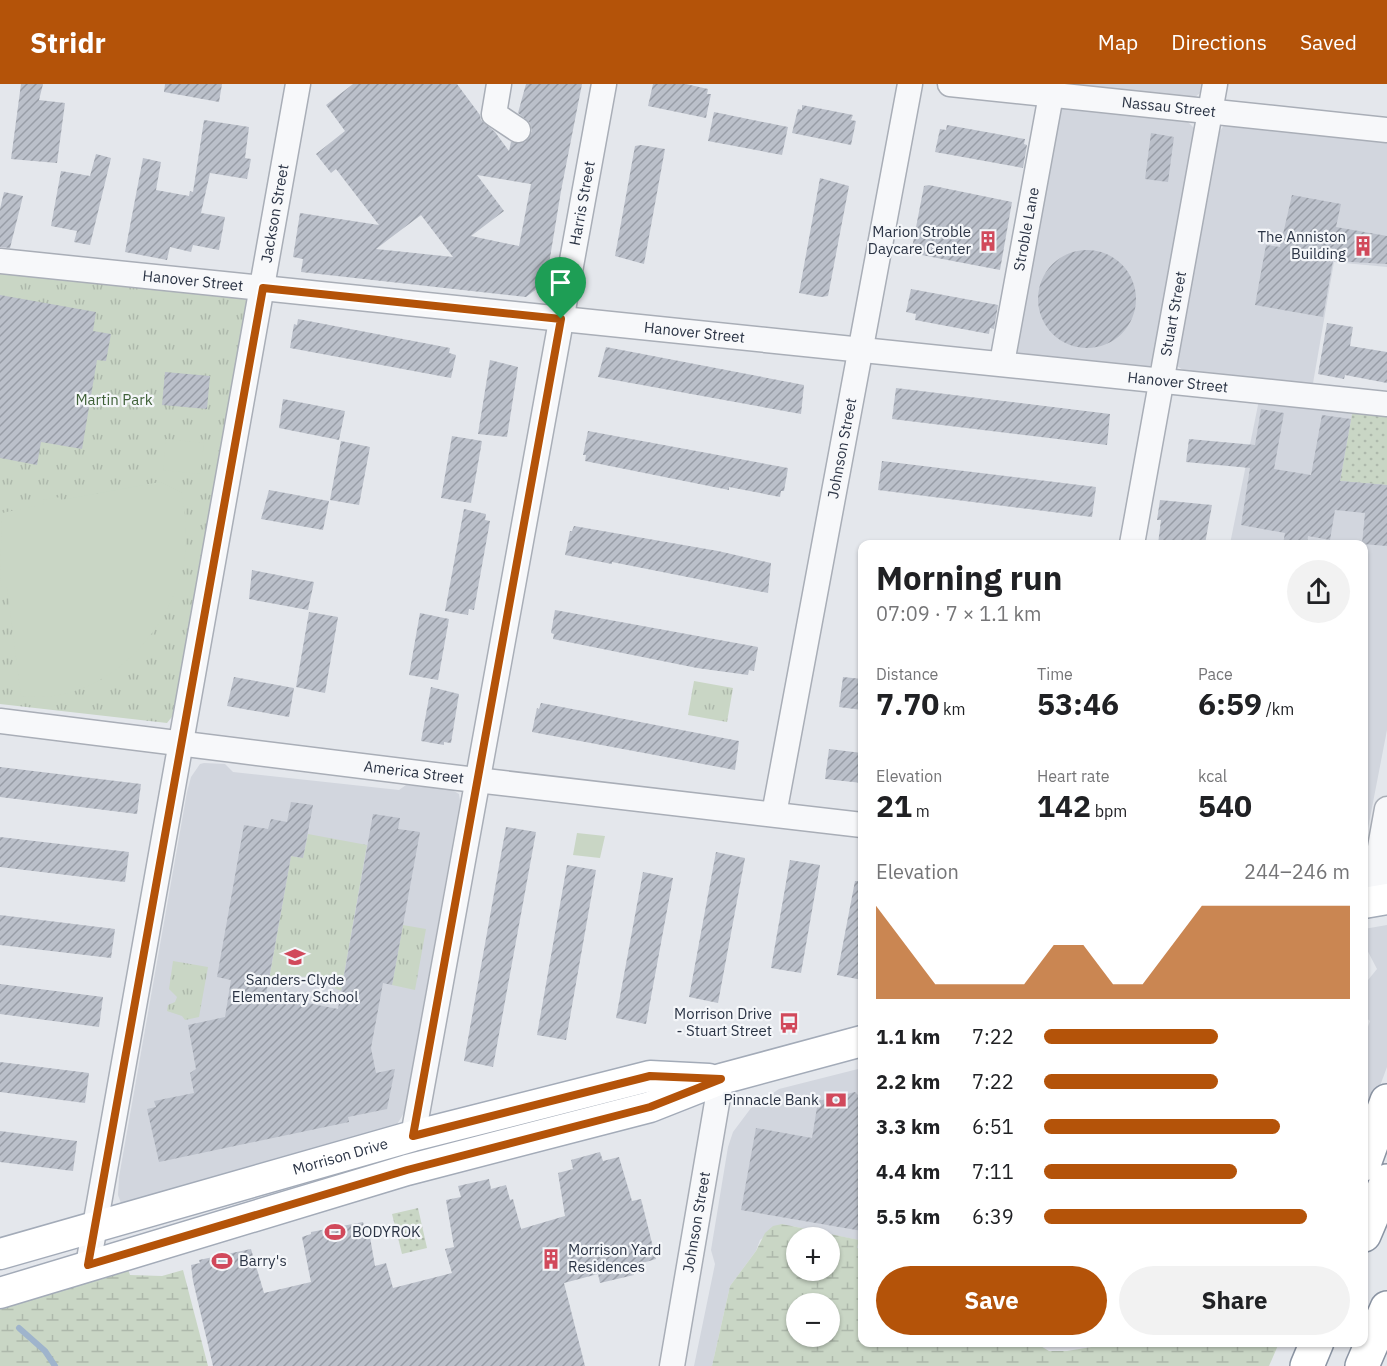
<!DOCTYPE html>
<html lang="en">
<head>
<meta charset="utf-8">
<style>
	:root { --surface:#fff; --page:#f2f2f2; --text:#202124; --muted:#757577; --accent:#b45309 }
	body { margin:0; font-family:"IBM Plex Sans",sans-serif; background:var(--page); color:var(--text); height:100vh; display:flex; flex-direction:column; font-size:22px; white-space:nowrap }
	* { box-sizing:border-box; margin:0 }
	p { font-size:20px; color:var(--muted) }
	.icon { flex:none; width:33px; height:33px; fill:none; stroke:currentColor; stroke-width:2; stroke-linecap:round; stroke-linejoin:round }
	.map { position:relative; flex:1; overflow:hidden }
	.drawer { position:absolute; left:858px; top:456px; width:510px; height:807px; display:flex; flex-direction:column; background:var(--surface); border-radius:12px; box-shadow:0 2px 4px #0004 }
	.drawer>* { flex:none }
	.tools { position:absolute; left:786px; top:1143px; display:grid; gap:12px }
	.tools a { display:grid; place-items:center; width:54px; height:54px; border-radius:50%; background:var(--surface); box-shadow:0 2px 4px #0004; font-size:30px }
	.pin { position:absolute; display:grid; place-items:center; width:51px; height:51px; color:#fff; margin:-62px -26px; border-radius:50% 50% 50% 0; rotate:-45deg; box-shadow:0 0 6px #0007 }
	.pin .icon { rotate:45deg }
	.round { display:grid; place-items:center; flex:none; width:63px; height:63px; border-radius:32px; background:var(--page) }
	.head { display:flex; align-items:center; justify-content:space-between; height:102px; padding:0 18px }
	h1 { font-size:33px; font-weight:800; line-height:45px }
	.stats { display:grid; grid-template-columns:repeat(3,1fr); gap:9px; height:102px; padding:6px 18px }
	.stats div { display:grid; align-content:center }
	.stats b { font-size:30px; font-weight:800 }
	.stats small { font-size:16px; font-weight:400 }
	.stats p { font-size:16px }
	.chart { height:168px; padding:12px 18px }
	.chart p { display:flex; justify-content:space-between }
	.chart svg { width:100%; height:108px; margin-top:6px; fill:var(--accent); opacity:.7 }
	.cta { display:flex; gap:12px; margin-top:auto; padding:12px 18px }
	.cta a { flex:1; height:69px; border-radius:36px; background:var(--accent); color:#fff; font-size:24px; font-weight:800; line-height:69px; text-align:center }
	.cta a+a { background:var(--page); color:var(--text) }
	ul { padding:0 18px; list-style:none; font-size:20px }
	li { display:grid; grid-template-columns:96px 72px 1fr; align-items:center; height:45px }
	li i { height:15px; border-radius:8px; background:var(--accent) }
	header { display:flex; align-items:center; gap:36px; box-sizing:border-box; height:84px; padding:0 30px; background:var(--accent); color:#fff }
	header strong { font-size:28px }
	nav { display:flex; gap:33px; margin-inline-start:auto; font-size:21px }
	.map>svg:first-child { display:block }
</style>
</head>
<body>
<header>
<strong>Stridr</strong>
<nav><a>Map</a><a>Directions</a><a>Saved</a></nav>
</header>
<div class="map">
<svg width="1387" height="1282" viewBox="0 0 1387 1282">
	<defs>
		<pattern id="grass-dots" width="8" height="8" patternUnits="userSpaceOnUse" patternTransform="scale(1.5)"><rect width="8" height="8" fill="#c9d6c5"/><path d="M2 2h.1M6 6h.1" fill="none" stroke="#adb8ab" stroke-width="1.8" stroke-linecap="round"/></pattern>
		<pattern id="wetland-marsh" width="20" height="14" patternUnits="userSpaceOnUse" patternTransform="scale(1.5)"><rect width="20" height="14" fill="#c9d6c5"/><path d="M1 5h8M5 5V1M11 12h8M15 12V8" fill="none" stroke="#adb8ab"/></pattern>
		<pattern id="park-tufts" width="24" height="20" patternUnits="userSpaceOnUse" patternTransform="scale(1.5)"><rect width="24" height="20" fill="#c9d6c5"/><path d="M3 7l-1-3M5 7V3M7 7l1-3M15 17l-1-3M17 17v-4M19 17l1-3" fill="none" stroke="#adb8ab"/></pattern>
		<pattern id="building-hatch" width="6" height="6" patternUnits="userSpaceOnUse" patternTransform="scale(1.5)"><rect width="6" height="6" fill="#bbc0ca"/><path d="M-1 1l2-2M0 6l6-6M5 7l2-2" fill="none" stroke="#989da6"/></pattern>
	</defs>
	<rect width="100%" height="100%" fill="#e4e7ec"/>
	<path fill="#d2d6de" d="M 1046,0 L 1201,0 L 1200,9 L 1194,14 Z
		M 1057,23 L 1187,37 L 1196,46 L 1154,274 L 1150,282 L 1143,285 L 1012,270 Z
		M 1224,41 L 1387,57 L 1387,183 L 1334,178 L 1312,305 L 1186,288 L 1177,282 L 1219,49 Z
		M 1259,316 L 1387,329 L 1387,646 L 1364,765 L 1364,460 L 1230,460 Z
		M 204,679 L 225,680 L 233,688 L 399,706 L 406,701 L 452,706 L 459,710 L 460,717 L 404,1029 L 396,1042 L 122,1122 L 118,1111 L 119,1093 L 187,708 L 191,693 L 200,680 Z
		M 1387,841 L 1387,983 L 1364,1045 L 1364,954 L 1370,937 L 1364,932 L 1364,901 L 1377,885 L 1364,860 L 1364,845 Z
		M 862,984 L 862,1165 L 857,1165 L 858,1156 L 782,1140 L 760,1156 L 756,1167 L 730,1202 L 712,1282 L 694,1282 L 715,1180 L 711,1166 L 728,1063 L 733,1048 L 751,1024 L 779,1005 Z"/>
	<path fill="url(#grass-dots)" d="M 1353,325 L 1387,329 L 1387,401 L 1340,397 Z
		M 418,1124 L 427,1164 L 402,1170 L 392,1130 Z"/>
	<path fill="url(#wetland-marsh)" fill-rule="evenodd" d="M 782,1140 L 859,1156 L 857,1164 L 862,1165 L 862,1258 L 1034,1258 L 1049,1267 L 1067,1267 L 1122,1258 L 1279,1259 L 1269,1282 L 712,1282 L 730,1202 L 756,1167 L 765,1149 L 773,1142 ZM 796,1154 L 830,1154 L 830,1186 L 796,1186 ZM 796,1220 L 830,1220 L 830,1252 L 796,1252 Z
		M 127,1182 L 130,1191 L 162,1192 L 183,1186 L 208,1282 L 0,1282 L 0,1224 Z"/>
	<path fill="url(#park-tufts)" d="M 0,188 L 242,213 L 247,217 L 175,629 L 167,639 L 0,620 Z
		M 694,597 L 733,604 L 727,638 L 688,631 Z
		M 308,750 L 367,761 L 341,907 L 310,893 L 289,892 L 269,896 L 291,772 L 303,774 Z
		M 403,841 L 426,845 L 415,906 L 392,901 Z
		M 173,877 L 208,883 L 199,933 L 185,936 L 182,932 L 167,927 L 168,921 L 175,918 L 177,913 L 169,905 Z"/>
	<path fill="#c9d6c5" d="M 166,355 L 204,359 L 200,390 L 163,386 Z
		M 160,398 L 182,409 C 186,432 188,460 183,483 C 165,556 100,622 21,612 L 7,503 L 2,504 L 0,495 L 2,429 L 44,420 L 43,416 L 60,413 L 61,416 Z
		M 577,749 L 605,752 L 600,774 L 573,771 Z"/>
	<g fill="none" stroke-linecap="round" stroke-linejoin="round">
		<path stroke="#9fb4cc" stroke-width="6" d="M 19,1244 L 45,1267 L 55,1282"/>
	</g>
	<path fill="url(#building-hatch)" fill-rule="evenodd" d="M 21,0 L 43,0 L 39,16 L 65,19 L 57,79 L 11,75 Z
		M 165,0 L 222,0 L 219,18 L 164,8 Z
		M 353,0 L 457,0 L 480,31 L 481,36 L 495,48 L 509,67 L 511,58 L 525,58 L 532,47 L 530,39 L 518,29 L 526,0 L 582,0 L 561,107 L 546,198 L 526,213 L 301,188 L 303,175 L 293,173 L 300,129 L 379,141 L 336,85 L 331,89 L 316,70 L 345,47 L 326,21 ZM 477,91 L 531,100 L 519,162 L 471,152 L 504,127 ZM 421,131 L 453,173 L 376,165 L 389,155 Z
		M 653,0 L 686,0 L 708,5 L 707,10 L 711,10 L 706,34 L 648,22 Z
		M 802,21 L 853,31 L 851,36 L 856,37 L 851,61 L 792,49 L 798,25 L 802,26 Z
		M 714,28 L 788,43 L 782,71 L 708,57 Z
		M 204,36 L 249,43 L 245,74 L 251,75 L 247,95 L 210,89 L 201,129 L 225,133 L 219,166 L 193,161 L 191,168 L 170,163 L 167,176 L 125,168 L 143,74 L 161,78 L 156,106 L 189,112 L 190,107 L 193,108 Z
		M 947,41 L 1025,55 L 1024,60 L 1027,61 L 1023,84 L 935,68 L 940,45 L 946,46 Z
		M 1151,49 L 1174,53 L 1168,98 L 1145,95 Z
		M 641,61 L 665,65 L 644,180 L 615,172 L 635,62 Z
		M 96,70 L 111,74 L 90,161 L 74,158 L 77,147 L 51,142 L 61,87 L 90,92 Z
		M 820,94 L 849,102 L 828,212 L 821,213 L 799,209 Z
		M 929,101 L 1012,118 L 1000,186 L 911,169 L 924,102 Z
		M 4,108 L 23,112 L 10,164 L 0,163 L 0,125 Z
		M 1292,111 L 1341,120 L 1336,143 L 1387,152 L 1387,180 L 1333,177 L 1323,233 L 1255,221 L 1266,161 L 1280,163 Z
		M1038 215a49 49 0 1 1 98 0a49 49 0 1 1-98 0Z
		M 911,205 L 998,221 L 994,245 L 990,244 L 989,250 L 915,236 L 916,230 L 906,228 Z
		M 0,211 L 96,228 L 93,247 L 111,250 L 106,277 L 97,276 L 82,365 L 41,358 L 37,381 L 0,374 Z
		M 298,235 L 450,264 L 449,269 L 456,271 L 451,294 L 290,264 L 294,240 L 297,241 Z
		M 1327,239 L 1353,243 L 1350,262 L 1387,268 L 1387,299 L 1345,291 L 1344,295 L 1318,290 Z
		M 606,263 L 804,301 L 801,330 L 598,293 Z
		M 490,276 L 518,283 L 507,353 L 478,350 Z
		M 165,288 L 210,292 L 207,325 L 162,321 Z
		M 896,304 L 1110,330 L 1107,361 L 892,335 Z
		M 283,315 L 345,327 L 339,356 L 279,344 Z
		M 1261,325 L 1284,329 L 1274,385 L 1311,391 L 1322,331 L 1351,335 L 1340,397 L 1387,401 L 1387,462 L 1362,460 L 1365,429 L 1335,426 L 1330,456 L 1308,452 L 1307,460 L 1283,460 L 1285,449 L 1241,441 L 1250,384 L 1186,378 L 1189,355 L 1255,361 Z
		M 588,347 L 788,384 L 784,407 L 781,407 L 780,413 L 729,403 L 729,406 L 585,377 L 586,371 L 583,371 Z
		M 452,352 L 482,357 L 471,419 L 441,414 Z
		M 341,357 L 370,363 L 359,421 L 330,416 Z
		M 882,377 L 1096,403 L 1092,433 L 878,406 Z
		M 269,406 L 329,417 L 323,446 L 261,435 Z
		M 1160,416 L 1212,421 L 1205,460 L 1158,460 L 1161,436 L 1157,436 Z
		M 464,425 L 486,430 L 485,436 L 490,437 L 474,526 L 469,525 L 468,531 L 445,527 Z
		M 574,442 L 718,467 L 771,479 L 768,509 L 612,478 L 612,480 L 565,471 L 570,447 L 572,447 Z
		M 252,486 L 314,498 L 308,526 L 249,515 Z
		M 555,526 L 758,563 L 754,587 L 749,586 L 748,591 L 697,584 L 553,555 L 554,550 L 551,549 Z
		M 309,528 L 338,533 L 325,609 L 296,603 Z
		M 420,529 L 449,535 L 438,596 L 409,591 Z
		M 234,593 L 294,604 L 289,633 L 227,622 Z
		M 843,593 L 862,595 L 862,626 L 839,623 Z
		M 431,603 L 459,610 L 451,659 L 444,658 L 444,661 L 421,657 Z
		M 541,619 L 739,657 L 735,686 L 532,648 L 537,624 L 539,625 Z
		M 829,665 L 862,669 L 862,699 L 825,695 Z
		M 0,683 L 141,700 L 137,730 L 0,713 Z
		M 291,718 L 313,721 L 303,774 L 291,772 L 266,911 L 338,925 L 373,730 L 400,734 L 398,745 L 420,748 L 392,901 L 383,899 L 371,964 L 376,989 L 395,985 L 387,1025 L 348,1033 L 349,1038 L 159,1078 L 147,1025 L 156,1023 L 154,1017 L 194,1009 L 190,989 L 196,985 L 188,941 L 225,933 L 231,896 L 217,893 L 244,741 L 268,745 L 271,735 L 287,738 Z
		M 506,743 L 536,748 L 493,983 L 464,977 Z
		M 0,753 L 129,768 L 125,798 L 0,783 Z
		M 716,768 L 745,774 L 718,919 L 689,913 Z
		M 790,776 L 820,781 L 801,889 L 771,884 Z
		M 567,781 L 596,786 L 566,956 L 537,951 Z
		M 643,788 L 673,794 L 646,940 L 616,934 Z
		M 855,797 L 862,797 L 862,896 L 837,891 Z
		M 0,831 L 115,845 L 111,874 L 0,861 Z
		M 0,900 L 103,913 L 99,943 L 0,930 Z
		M 0,978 L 89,989 L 85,1019 L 0,1008 Z
		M 855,1008 L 862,1015 L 862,1147 L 741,1126 L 756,1044 L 812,1054 L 818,1017 Z
		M 0,1047 L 77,1057 L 73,1087 L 0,1078 Z
		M 600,1068 L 603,1077 L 619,1073 L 632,1117 L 641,1115 L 656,1175 L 632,1182 L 634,1191 L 600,1199 L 598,1190 L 564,1199 L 585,1282 L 213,1282 L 193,1197 L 191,1181 L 200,1179 L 199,1176 L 251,1165 L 264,1209 L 311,1198 L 302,1153 L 311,1150 L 311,1148 L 363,1138 L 367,1154 L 370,1153 L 375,1182 L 386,1179 L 393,1204 L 452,1189 L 445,1165 L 454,1163 L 446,1116 L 461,1113 L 458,1102 L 489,1095 L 491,1105 L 506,1101 L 510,1116 L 513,1115 L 521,1145 L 565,1132 L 558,1089 L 573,1085 L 571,1076 Z"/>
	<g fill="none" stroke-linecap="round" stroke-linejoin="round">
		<g stroke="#a9aeb7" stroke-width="27">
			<g id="minor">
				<path d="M 499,0 L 494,30 L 518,46"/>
				<path id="s1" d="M 950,0 L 1387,46"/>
				<path id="s2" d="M 0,177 L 1387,320"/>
				<path id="s3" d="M 1002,279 L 1051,11"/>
				<path id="s4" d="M 1132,460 L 1215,0"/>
				<path id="s5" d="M 0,637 L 459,694 L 862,741"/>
				<path id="s6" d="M 774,730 L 910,0"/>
				<path d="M 1376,816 L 1379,769 L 1387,725"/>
				<path id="s7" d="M 413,1052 L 604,0"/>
				<path id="s8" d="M 88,1181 L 298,0"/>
				<path id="s9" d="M 672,1282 L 721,995"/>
			</g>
		</g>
		<g stroke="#a3abb8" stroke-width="33">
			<g id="major">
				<path d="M 1364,819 L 1387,815"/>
				<path id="s10" d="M 0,1170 L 413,1052 L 650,992 L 709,995"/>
				<path d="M 0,1209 L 407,1086 L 650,1023 L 721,995 L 862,957"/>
			</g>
		</g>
		<g stroke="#8b94a3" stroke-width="36">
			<path id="highway" d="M 1364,1080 L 1387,1017
				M 1364,1151 L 1387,1097
				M 1307,1282 L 1317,1258
				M 1362,1282 L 1387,1224"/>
		</g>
		<use href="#minor" stroke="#f7f8fa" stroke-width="24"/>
		<use href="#major" stroke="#fff" stroke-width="30"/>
		<use href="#highway" stroke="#fff" stroke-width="33"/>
	</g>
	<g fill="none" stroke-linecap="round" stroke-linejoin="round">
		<g stroke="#fff" stroke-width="12">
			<path id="route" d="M 263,204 L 561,235 L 413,1052 L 650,992 L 721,995 L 650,1023 L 407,1086 L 88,1181 Z"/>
		</g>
		<use href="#route" stroke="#b45309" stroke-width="8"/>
	</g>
	<defs>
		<g id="building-bare" transform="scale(1.62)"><path d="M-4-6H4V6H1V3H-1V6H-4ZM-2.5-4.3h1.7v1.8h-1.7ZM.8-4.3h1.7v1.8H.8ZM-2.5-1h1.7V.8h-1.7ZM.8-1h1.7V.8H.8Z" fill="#d1495b" stroke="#f4f6f9" stroke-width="2.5" paint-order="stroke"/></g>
		<g id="school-bare" transform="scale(1.62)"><path d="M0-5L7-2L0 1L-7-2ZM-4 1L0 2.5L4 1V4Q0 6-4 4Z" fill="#d1495b" stroke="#f4f6f9" stroke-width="2.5" paint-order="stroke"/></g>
		<g id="bus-bare" transform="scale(1.62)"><path d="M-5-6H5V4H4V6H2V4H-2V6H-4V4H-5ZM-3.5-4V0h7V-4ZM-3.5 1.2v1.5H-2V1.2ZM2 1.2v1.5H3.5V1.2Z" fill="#d1495b" stroke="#f4f6f9" stroke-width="2.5" paint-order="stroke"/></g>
		<g id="bank-bare" transform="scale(1.62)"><path d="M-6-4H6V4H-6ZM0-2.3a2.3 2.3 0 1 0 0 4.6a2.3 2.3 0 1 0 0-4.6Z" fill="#d1495b" stroke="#f4f6f9" stroke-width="2.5" paint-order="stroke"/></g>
		<g id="stadium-bare" transform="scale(1.62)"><path d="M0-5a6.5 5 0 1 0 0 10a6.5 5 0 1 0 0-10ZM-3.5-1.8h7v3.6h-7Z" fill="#d1495b" stroke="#f4f6f9" stroke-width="2.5" paint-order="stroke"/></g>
	</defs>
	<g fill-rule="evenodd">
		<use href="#building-bare" x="988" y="157"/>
		<use href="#building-bare" x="1363" y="162"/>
		<use href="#school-bare" x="295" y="873"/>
		<use href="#bus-bare" x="789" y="939"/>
		<use href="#bank-bare" x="836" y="1016"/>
		<use href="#stadium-bare" x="335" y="1148"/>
		<use href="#building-bare" x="551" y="1175"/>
		<use href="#stadium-bare" x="222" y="1177"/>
	</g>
	<g text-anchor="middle" stroke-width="4.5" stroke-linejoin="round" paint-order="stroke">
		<g font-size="15" fill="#2b3445" stroke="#f4f6f9">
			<text dy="5" stroke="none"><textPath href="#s1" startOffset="220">Nassau Street</textPath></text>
			<text dy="5" stroke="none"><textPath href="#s7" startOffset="948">Harris Street</textPath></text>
			<text dy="5" stroke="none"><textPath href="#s8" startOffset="1068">Jackson Street</textPath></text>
			<text dy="5" stroke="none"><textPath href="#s3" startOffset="136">Stroble Lane</textPath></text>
			<text dy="5" stroke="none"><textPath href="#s2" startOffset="194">Hanover Street</textPath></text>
			<text dy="5" stroke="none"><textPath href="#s4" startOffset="234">Stuart Street</textPath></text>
			<text dy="5" stroke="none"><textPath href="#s2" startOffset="698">Hanover Street</textPath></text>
			<text dy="5" stroke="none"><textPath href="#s2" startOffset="1184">Hanover Street</textPath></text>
			<text dy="5" stroke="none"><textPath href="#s6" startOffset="372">Johnson Street</textPath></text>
			<text dy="5" stroke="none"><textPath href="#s5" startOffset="417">America Street</textPath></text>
			<text dy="5" stroke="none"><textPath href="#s10" startOffset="354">Morrison Drive</textPath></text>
			<text dy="5" stroke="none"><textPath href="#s9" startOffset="146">Johnson Street</textPath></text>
		</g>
		<g font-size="15" fill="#2b3445" stroke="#f4f6f9" text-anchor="end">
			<text x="971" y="153">Marion Stroble<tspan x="971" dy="17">Daycare Center</tspan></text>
			<text x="1346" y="158">The Anniston<tspan x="1346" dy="17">Building</tspan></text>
			<text x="295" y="901" text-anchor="middle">Sanders-Clyde<tspan x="295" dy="17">Elementary School</tspan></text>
			<text x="772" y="935">Morrison Drive<tspan x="772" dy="17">- Stuart Street</tspan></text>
			<text x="819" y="1021">Pinnacle Bank</text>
			<text x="352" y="1153" text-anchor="start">BODYROK</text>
			<text x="568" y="1171" text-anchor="start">Morrison Yard<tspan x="568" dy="17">Residences</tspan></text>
			<text x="239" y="1182" text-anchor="start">Barry's</text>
		</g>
		<g font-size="15" fill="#3f6138" stroke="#f4f6f9">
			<text x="114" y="321">Martin Park</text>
		</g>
	</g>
</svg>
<div class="tools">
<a>+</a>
<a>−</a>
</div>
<div class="pin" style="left:561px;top:235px;background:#1e9e55"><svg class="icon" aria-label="arrive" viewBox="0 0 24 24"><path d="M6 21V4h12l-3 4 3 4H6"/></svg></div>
<section class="drawer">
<div class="head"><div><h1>Morning run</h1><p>07:09 · 7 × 1.1 km</p></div><a class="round"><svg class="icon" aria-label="share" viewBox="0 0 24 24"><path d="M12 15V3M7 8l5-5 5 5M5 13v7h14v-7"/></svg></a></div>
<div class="stats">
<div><p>Distance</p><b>7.70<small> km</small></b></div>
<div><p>Time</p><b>53:46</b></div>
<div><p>Pace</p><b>6:59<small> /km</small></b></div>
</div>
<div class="stats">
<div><p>Elevation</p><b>21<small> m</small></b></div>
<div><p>Heart rate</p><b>142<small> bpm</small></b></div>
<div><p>kcal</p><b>540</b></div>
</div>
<div class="chart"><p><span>Elevation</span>244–246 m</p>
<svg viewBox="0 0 160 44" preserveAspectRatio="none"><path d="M0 44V6L10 22L20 38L30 38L40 38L50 38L60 22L70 22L80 38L90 38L100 22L110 6L120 6L130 6L140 6L150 6L160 6V44z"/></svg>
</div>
<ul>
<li><b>1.1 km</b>7:22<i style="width:57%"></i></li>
<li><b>2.2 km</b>7:22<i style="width:57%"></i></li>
<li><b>3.3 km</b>6:51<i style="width:77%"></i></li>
<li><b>4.4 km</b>7:11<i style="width:63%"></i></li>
<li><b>5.5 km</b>6:39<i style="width:86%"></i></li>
</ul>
<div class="cta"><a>Save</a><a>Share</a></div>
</section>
</div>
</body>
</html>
